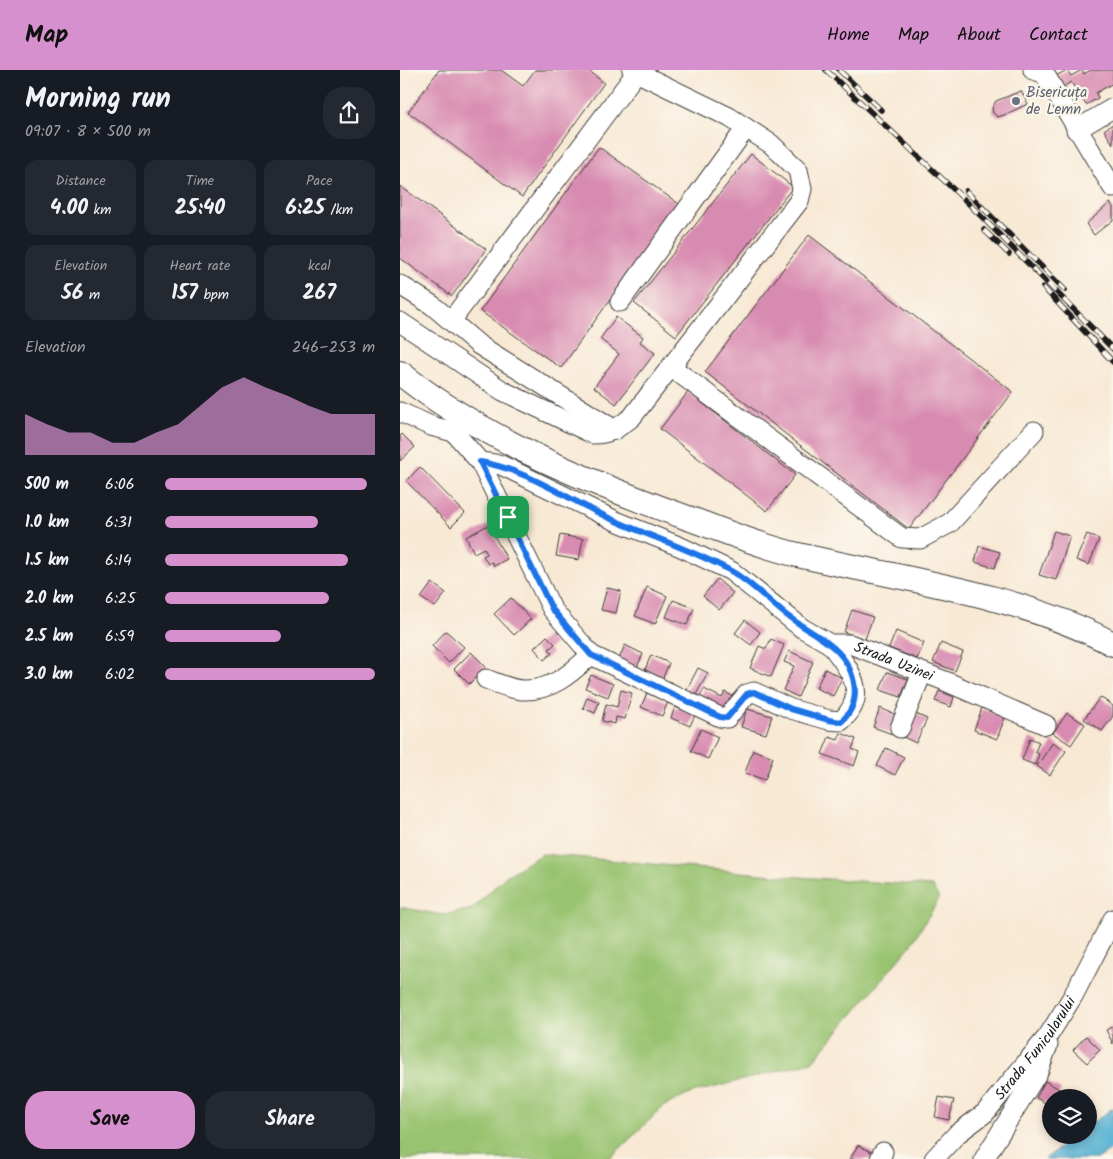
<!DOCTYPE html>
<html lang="en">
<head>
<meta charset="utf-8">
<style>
	:root { --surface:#171b24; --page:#242831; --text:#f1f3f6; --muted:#9ea1a6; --accent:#d690ce }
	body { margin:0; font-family:Kalam,sans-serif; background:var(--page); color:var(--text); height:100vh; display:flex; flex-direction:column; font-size:19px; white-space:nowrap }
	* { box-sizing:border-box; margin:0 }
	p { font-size:16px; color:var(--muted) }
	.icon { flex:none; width:28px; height:28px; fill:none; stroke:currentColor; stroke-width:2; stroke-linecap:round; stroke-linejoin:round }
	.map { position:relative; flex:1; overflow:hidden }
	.panel { display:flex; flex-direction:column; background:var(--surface); width:400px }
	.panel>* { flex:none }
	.fabs { position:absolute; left:642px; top:1019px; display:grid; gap:10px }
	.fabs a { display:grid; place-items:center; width:55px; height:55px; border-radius:50%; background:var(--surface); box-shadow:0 2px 8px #0003; font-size:25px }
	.pin { position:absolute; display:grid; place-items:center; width:42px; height:42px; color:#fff; margin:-21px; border-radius:10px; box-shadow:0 2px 8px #0006 }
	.round { display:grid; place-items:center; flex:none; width:52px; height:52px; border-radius:20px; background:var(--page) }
	.head { display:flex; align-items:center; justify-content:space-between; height:85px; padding:0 25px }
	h1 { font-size:28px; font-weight:700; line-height:38px }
	.stats { display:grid; grid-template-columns:repeat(3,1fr); gap:8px; height:85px; padding:5px 25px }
	.stats div { display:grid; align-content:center; border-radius:12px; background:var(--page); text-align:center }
	.stats b { font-size:21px; font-weight:700 }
	.stats small { font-size:14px; font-weight:400 }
	.stats p { font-size:14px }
	.chart { height:140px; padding:10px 25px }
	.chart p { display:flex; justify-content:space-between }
	.chart svg { width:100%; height:90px; margin-top:5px; fill:var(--accent); opacity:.7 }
	.action { display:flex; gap:10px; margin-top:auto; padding:10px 25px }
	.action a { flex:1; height:58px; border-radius:20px; background:var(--accent); color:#111; font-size:20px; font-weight:700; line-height:58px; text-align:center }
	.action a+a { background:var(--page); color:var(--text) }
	ul { padding:0 25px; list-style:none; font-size:16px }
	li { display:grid; grid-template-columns:80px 60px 1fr; align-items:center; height:38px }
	li i { height:12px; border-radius:6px; background:var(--accent) }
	header { display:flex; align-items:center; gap:30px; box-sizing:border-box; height:70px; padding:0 25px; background:var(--accent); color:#111 }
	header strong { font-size:24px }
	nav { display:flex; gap:28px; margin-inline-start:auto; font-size:18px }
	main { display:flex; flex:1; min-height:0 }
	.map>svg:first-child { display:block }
</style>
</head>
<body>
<header>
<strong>Map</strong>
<nav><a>Home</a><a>Map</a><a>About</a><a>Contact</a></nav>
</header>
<main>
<section class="panel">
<div class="head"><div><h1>Morning run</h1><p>09:07 · 8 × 500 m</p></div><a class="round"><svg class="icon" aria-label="share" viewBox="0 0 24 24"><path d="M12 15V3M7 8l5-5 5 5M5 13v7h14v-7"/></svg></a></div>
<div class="stats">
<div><p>Distance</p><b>4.00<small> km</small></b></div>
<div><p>Time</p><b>25:40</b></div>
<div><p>Pace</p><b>6:25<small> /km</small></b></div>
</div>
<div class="stats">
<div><p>Elevation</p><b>56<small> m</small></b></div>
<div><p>Heart rate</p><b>157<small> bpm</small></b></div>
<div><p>kcal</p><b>267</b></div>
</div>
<div class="chart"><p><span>Elevation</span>246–253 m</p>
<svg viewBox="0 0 160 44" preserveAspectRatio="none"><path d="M0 44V24L10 29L20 33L30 33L40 38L50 38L60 33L70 29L80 20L90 11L100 6L110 11L120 15L130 20L140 24L150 24L160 24V44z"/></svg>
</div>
<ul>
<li><b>500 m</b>6:06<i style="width:96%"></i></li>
<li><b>1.0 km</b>6:31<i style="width:73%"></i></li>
<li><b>1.5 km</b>6:14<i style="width:87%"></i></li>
<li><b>2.0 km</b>6:25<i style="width:78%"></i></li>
<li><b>2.5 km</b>6:59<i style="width:55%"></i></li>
<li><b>3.0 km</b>6:02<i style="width:100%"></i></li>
</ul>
<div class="action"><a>Save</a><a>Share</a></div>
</section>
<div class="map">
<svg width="713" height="1089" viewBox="0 0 713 1089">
	<rect width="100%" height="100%" fill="#fbf7ec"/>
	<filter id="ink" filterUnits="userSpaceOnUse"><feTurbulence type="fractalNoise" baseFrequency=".02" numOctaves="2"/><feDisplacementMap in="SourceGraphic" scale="10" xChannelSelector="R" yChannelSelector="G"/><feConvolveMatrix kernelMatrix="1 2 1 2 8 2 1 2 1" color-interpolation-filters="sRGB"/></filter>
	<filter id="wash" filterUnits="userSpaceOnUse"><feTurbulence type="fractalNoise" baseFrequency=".0096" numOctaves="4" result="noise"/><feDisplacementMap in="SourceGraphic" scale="20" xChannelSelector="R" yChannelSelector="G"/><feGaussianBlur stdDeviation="1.12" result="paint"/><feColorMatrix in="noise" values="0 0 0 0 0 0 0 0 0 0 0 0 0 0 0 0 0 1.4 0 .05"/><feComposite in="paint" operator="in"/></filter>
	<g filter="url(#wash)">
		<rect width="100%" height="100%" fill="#f8e9d5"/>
		<path fill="#98c370" stroke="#5a7046" d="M 142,784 L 384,806 L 532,816 L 539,829 L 511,875 L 412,992 L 292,1023 L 264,1036 L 209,1089 L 0,1089 L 0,837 L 43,845 L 72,839 L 106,806 Z"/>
		<path fill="#55b0d3" stroke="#386678" d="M 713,1038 L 713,1079 L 697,1089 L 645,1089 L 676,1065 L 689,1065 L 689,1055 Z"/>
		<g id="blocks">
			<path fill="#d88bb0" d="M 39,0 L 101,0 L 123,16 L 135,0 L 188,0 L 204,13 L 122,127 L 8,42 Z
				M 667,0 L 671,6 L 682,0 L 684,4 L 691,0 L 713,0 L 713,13 L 696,23 L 698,28 L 686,35 L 671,12 L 660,19 L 652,8 Z
				M 621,21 L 628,34 L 604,45 L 598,47 L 593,43 L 592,38 L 596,31 Z
				M 713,54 L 713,74 L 704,60 Z
				M 199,77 L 279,134 L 161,298 L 80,241 Z
				M 351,84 L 393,117 L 276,266 L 234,233 Z
				M 0,116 L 86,179 L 52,226 L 0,188 Z
				M 710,133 L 713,137 L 713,150 L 694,165 L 686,154 Z
				M 409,165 L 613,322 L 509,459 L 305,302 Z
				M 216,247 L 243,267 L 240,272 L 255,283 L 216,334 L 194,317 L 219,284 L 200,269 Z
				M 288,322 L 395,405 L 367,441 L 260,359 Z
				M 2,364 L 15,377 L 0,391 L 0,366 Z
				M 20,397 L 65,443 L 51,457 L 6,411 Z
				M 88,455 L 107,489 L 94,496 L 92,492 L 88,494 L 83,486 L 87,484 L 84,478 L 74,483 L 66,467 Z
				M 654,461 L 670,466 L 656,510 L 639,505 Z
				M 687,464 L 699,469 L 689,495 L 676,490 Z
				M 160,465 L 183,469 L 179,490 L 156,486 Z
				M 579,476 L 600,482 L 595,498 L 575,492 Z
				M 317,509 L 333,523 L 319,540 L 303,526 Z
				M 32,513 L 46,523 L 35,537 L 21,528 Z
				M 247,517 L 267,526 L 255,554 L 235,546 Z
				M 207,518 L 221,521 L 216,543 L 201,540 Z
				M 111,528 L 131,549 L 114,565 L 94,544 Z
				M 273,530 L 294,538 L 287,555 L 266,547 Z
				M 452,540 L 473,547 L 465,569 L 444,562 Z
				M 345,550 L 360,562 L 351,575 L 335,563 Z
				M 46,561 L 64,577 L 49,593 L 32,576 Z
				M 496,561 L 524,573 L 517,589 L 489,578 Z
				M 147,566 L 155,574 L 149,579 L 152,583 L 144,590 L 134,578 Z
				M 371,569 L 384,575 L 371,607 L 350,598 L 359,576 L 366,579 Z
				M 541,573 L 563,582 L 555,601 L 533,592 Z
				M 225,575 L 243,584 L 237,597 L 219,589 Z
				M 389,581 L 413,592 L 398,627 L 383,620 L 394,596 L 384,592 Z
				M 71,582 L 86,597 L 69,614 L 54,599 Z
				M 251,585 L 269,593 L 262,610 L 244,602 Z
				M 298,598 L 308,603 L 293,630 L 284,625 Z
				M 425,599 L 442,608 L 433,626 L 416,618 Z
				M 487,602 L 508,609 L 501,627 L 480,620 Z
				M 191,605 L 213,614 L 208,627 L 185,618 Z
				M 304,619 L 322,628 L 325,622 L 334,627 L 326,643 L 297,633 Z
				M 221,620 L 232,623 L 225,649 L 216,647 L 215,654 L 202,651 L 206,634 L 217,637 Z
				M 539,621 L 554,627 L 551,637 L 535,631 Z
				M 247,623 L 268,632 L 262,646 L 241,637 Z
				M 187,627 L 199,632 L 195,643 L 183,638 Z
				M 700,627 L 713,636 L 713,646 L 702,661 L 684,649 Z
				M 275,637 L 295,645 L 290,656 L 271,648 Z
				M 480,638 L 499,646 L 492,664 L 473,657 Z
				M 582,638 L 605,647 L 597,669 L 574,660 Z
				M 347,639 L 372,646 L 366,664 L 341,657 Z
				M 512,642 L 527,649 L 516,673 L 501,666 Z
				M 667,643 L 685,654 L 671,675 L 653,663 Z
				M 301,659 L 318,667 L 308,689 L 291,681 Z
				M 441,663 L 456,669 L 452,679 L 459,682 L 454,696 L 422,684 L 429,667 L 438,670 Z
				M 630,668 L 639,672 L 635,682 L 639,684 L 635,695 L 622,690 Z
				M 653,672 L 666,681 L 650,705 L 637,696 Z
				M 486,678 L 504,687 L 495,705 L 477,696 Z
				M 353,680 L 373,687 L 365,710 L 345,703 Z
				M 713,956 L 713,974 L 706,960 Z
				M 686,966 L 700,980 L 687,993 L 673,980 Z
				M 645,1011 L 661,1020 L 657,1028 L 651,1028 L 651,1036 L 636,1028 Z
				M 539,1027 L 554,1030 L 549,1050 L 535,1047 Z
				M 458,1075 L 475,1084 L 472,1089 L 450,1089 Z"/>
		</g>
	</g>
	<g filter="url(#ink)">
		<use href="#blocks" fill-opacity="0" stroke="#3d3b38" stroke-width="1"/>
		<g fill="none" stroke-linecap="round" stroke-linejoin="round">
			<g stroke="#3d3b38" stroke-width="21">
				<g id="minor">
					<path d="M 633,0 L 644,3 L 713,118"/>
					<path d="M 676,60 L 713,38"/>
					<path d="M 0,215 L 32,235 L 79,275 L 215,360"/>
					<path d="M 220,232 L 346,58"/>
					<path d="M 51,251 L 236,3"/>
					<path d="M 0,252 L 103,321 L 193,364 C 211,364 219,357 232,347 L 399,131 L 402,119 L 398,100 L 371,74 L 329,47 L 232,0"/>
					<path d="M 271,297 L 502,468 L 520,469 L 550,453 L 634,361"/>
					<path d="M 0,342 L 31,356 L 54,362 L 60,353"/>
					<path d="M 54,362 L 80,392 L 152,539 L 191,585 L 320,647 L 327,648 L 347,624 L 354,622 L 391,639 L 429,650 L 441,651 C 470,625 450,599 430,574"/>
					<path id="s1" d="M 80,392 L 101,395 L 216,451 L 281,477 L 331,501 L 402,558 L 430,574 L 450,574 L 545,611 L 646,655"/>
					<path d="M 86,609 C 97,613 112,620 123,620 C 152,621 171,603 191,585"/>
					<path d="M 500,658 L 522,603"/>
					<path d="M 480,1089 L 483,1082"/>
					<path id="s2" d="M 534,1089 L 557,1064 L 585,1043 L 648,966 L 673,926 L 713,849"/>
					<path d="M 584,1089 L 638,1002 L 648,975"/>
				</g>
			</g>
			<g stroke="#3d3b38" stroke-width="26">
				<path id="major" d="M 0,303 C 83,369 186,411 285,447 C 322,460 359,476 398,485 C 501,509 619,524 713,574"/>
			</g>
			<use href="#minor" stroke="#fff" stroke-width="19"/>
			<use href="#major" stroke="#fff" stroke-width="24"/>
			<g stroke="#1c1c1c" stroke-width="5.5">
				<path id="rail" d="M 426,0 L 567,132 L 713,279
					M 439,0 L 481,40
					M 566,121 L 665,220
					M 584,160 L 609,184
					M 643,217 L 713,292"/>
			</g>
			<use href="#rail" stroke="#fbf7ec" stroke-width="4" stroke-dasharray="11" stroke-linecap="butt"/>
		</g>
	</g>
	<g fill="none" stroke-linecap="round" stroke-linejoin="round" filter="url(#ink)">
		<g stroke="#fff" stroke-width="10">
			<path id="route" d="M 80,392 C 125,399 166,428 207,447 C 248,466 290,479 329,500 C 350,511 367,530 385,544 C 399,555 415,563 429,574 C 454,593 466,629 441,652 L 429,650 L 391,639 L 354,622 L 347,624 L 327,648 L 320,647 L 191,585 L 152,539 Z"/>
		</g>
		<use href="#route" stroke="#1a73e8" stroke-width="6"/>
	</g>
	<circle fill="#6b7280" stroke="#fbf7ec" stroke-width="2" cx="616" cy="31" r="5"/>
	<g text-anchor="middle" stroke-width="4.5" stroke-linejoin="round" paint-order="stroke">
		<g font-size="15" fill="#5b616d" stroke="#fbf7ec" text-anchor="start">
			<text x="626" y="27">Bisericuța<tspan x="626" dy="17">de Lemn</tspan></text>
		</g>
		<g font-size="15" fill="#1c1c1c" stroke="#fbf7ec">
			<text dy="5" stroke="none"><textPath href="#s1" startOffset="465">Strada Uzinei</textPath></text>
			<text dy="5" stroke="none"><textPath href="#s2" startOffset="151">Strada Funicularului</textPath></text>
		</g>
	</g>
</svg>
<div class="fabs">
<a><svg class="icon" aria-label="layers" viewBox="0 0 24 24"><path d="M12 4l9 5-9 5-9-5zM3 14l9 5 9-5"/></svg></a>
</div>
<div class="pin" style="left:108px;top:447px;background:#1e9e55"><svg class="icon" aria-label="arrive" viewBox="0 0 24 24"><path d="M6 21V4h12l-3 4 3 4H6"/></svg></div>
</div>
</main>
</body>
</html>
